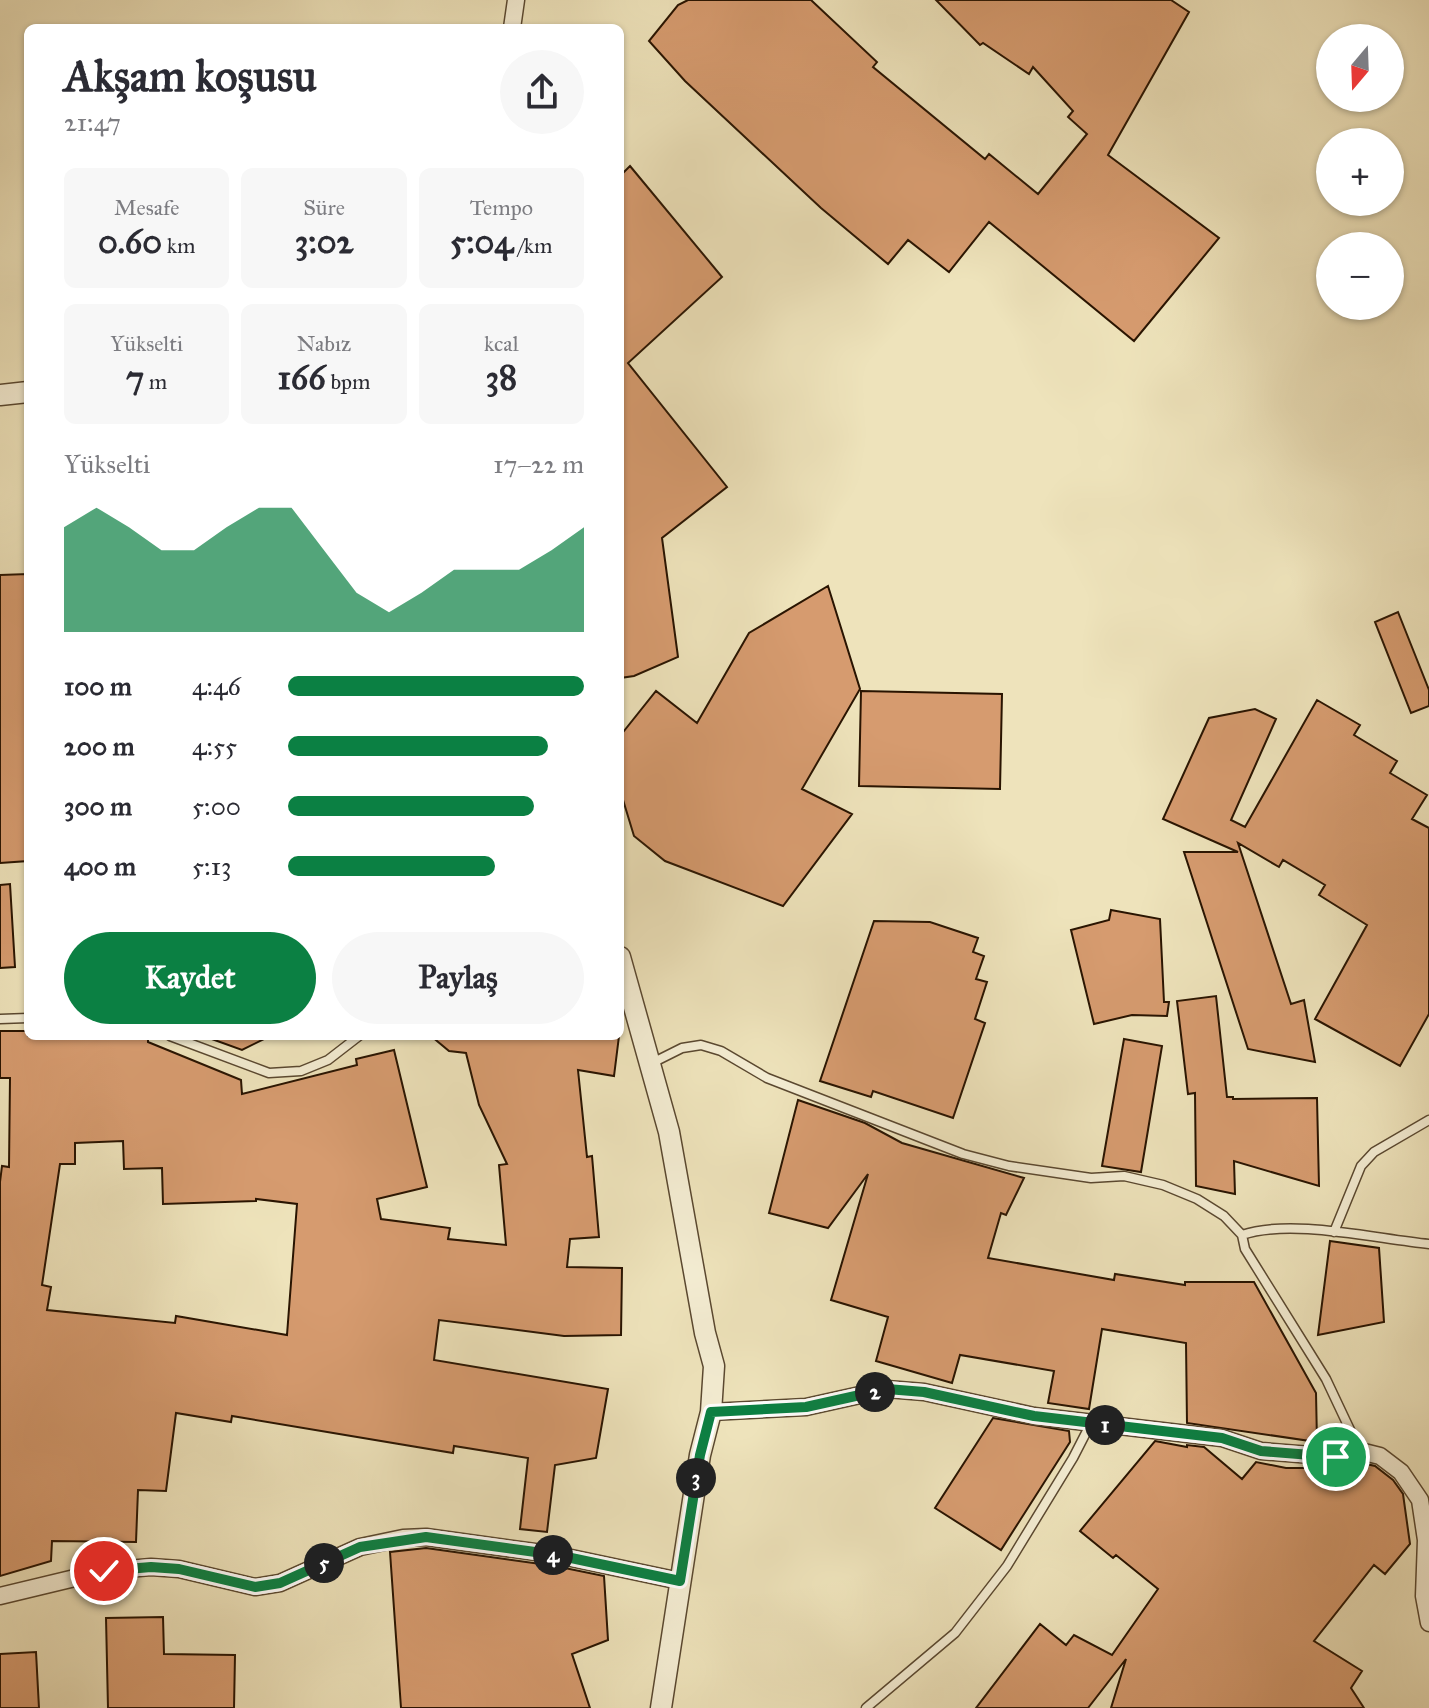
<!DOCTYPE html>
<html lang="tr">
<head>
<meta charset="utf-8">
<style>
	:root { --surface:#fff; --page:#f7f7f7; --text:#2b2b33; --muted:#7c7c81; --accent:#0b8043 }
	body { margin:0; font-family:"IM FELL Great Primer",serif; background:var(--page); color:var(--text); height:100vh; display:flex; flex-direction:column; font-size:30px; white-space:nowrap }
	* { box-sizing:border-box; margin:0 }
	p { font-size:26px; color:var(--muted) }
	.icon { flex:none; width:44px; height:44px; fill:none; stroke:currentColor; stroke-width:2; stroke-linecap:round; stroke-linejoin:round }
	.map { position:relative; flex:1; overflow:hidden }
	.details { position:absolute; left:24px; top:24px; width:600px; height:1016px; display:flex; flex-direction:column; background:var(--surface); border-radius:12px; box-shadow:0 2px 6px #0004 }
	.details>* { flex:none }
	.needle { width:52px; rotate:199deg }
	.buttons { position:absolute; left:1316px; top:24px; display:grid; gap:16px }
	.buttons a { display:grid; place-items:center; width:88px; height:88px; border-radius:50%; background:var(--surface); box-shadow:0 2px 6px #0004; font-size:40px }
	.pin { position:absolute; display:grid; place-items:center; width:68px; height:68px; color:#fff; margin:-34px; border:4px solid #fff; border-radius:50%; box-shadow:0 2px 8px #0007 }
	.km { position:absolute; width:40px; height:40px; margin:-20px; border-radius:50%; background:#222; color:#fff; font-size:22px; line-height:40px; text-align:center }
	.round { display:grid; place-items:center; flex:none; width:84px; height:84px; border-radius:42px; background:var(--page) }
	.head { display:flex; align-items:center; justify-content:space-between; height:136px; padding:0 40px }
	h1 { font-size:44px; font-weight:700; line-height:60px }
	.figures { display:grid; grid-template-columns:repeat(3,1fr); gap:12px; height:136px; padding:8px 40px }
	.figures div { display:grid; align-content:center; border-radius:12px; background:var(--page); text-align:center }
	.figures b { font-size:34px; font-weight:700 }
	.figures small { font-size:22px; font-weight:400 }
	.figures p { font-size:22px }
	.chart { height:224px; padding:16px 40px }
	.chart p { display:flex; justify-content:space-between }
	.chart svg { width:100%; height:144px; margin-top:8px; fill:var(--accent); opacity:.7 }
	.action { display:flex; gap:16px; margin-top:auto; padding:16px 40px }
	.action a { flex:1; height:92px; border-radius:48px; background:var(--accent); color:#fff; font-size:32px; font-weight:700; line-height:92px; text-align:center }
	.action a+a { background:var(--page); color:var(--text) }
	ul { padding:0 40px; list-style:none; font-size:26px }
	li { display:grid; grid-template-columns:128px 96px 1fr; align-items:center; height:60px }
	li i { height:20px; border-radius:10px; background:var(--accent) }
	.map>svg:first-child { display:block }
</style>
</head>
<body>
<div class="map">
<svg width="1429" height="1708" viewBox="0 0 1429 1708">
	<rect width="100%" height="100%" fill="#eee3bb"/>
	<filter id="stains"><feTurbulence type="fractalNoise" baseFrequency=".0025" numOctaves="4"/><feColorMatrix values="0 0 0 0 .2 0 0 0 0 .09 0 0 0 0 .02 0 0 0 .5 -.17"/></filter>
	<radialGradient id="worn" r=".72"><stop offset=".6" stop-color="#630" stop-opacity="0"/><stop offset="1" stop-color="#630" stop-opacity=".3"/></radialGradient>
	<path fill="#d69b6f" stroke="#291401" stroke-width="2" fill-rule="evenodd" d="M 688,0 L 811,0 L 877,62 L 873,67 L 985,159 L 989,154 L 1038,194 L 1087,134 L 1068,117 L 1073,111 L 1033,67 L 1029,74 L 983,43 L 980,45 L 936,0 L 1171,0 L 1189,12 L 1108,155 L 1219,238 L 1134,341 L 989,222 L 949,272 L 908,240 L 888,264 L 821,208 L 685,81 L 649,41 L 678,5 Z
		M 630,166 L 722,277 L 628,363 L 727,487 L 662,538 L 678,657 L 634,676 L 620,678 L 620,176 Z
		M 28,574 L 28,861 L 0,863 L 0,575 Z
		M 828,586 L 860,689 L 802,789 L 852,814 L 783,906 L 665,861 L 634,836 L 620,790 L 620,736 L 656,691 L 697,723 L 749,633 Z
		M 1398,612 L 1429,690 L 1429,706 L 1411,713 L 1375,622 Z
		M 861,691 L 1002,694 L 1000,789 L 859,786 Z
		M 1317,700 L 1360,725 L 1354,735 L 1397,761 L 1390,773 L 1427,795 L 1412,819 L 1429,828 L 1429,1014 L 1400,1066 L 1315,1019 L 1367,925 L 1319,895 L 1325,885 L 1283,860 L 1279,867 L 1238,843 L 1291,1004 L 1304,1000 L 1315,1062 L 1248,1049 L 1184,852 L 1238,852 L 1163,819 L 1209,718 L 1255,709 L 1276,719 L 1231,820 L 1245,827 Z
		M 10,884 L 15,967 L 0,968 L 0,885 Z
		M 1111,910 L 1160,919 L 1164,1002 L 1169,1002 L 1167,1016 L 1132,1015 L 1094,1024 L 1071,930 L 1109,920 Z
		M 874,921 L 930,922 L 978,938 L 973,952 L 984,956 L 976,979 L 987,982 L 975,1019 L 985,1023 L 953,1118 L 873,1091 L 871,1097 L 820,1081 Z
		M 1216,996 L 1227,1097 L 1233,1097 L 1233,1099 L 1317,1098 L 1319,1186 L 1234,1161 L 1235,1194 L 1196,1186 L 1195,1093 L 1188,1094 L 1177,1001 Z
		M 0,1031 L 28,1031 L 28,1036 L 134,1036 L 148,1039 L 148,1042 L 241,1080 L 242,1094 L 357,1065 L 356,1059 L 394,1050 L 427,1187 L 377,1199 L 381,1219 L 450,1228 L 448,1239 L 506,1245 L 499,1165 L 507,1164 L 479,1105 L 466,1053 L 449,1051 L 431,1036 L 619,1036 L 614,1076 L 578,1070 L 587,1157 L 592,1156 L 599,1237 L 570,1239 L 567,1267 L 622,1268 L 621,1335 L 564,1336 L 439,1320 L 434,1360 L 608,1389 L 596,1458 L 555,1465 L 547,1532 L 520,1529 L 528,1458 L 454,1446 L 453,1453 L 232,1416 L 231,1422 L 176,1413 L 166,1491 L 138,1490 L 136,1542 L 52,1541 L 51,1561 L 0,1576 L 0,1182 L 2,1166 L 9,1167 L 10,1078 L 0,1078 ZM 123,1141 L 124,1169 L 162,1168 L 163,1204 L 256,1201 L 256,1199 L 297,1204 L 287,1335 L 176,1316 L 175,1323 L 47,1310 L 51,1287 L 42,1285 L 60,1164 L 75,1164 L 75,1143 Z
		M 209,1036 L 270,1036 L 242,1050 L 209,1038 Z
		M 1124,1039 L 1162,1046 L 1141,1172 L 1102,1166 Z
		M 798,1100 L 865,1123 L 902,1143 L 1024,1178 L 1006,1215 L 1001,1213 L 988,1258 L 1114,1280 L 1115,1274 L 1185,1285 L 1185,1282 L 1254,1282 L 1316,1393 L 1317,1442 L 1187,1423 L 1186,1343 L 1102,1329 L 1089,1409 L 1048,1403 L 1054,1371 L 960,1355 L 952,1383 L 876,1361 L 888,1317 L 831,1300 L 868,1174 L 828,1228 L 769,1213 Z
		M 1330,1241 L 1379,1248 L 1384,1322 L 1318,1335 Z
		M 993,1418 L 1069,1431 L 1070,1442 L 1001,1550 L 935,1508 Z
		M 1155,1441 L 1187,1447 L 1187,1445 L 1204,1447 L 1242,1479 L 1256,1462 L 1286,1468 L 1336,1468 L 1362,1463 L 1375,1466 L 1393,1480 L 1403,1494 L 1410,1544 L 1385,1574 L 1374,1565 L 1314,1641 L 1362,1671 L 1351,1688 L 1364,1708 L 1111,1708 L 1126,1659 L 1088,1708 L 976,1708 L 1040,1624 L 1066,1645 L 1074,1635 L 1112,1655 L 1158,1589 L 1116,1555 L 1113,1558 L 1080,1531 Z
		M 426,1548 L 555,1566 L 604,1576 L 608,1640 L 572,1654 L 590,1708 L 401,1708 L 390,1552 Z
		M 163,1617 L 164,1654 L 235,1655 L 234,1708 L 108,1708 L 106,1618 Z
		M 36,1652 L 39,1708 L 0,1708 L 0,1654 Z"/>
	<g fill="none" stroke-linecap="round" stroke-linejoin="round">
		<g stroke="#5a4830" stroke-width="11">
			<path id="service" d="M 0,1019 L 28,1018
				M 170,1036 L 269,1073 L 301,1071 L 328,1060 L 359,1036
				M 650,1064 L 682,1048 L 701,1045 L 721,1051 L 767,1078 L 963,1154 L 1009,1166 L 1091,1178 L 1124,1176 L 1163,1185 L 1197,1199 L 1224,1216 L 1242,1235 L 1245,1249 L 1326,1379 L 1360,1451
				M 1334,1232 L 1361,1166 L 1374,1152 L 1429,1120
				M 1242,1235 C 1291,1218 1376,1239 1429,1244
				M 866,1708 L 955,1633 L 1007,1566 L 1073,1458 L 1091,1423"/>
		</g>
		<g stroke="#5a4830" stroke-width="19">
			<path id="minor" d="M 512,28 L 516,0
				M 711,1412 L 806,1407 L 887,1389 L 924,1392 L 1034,1416 L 1222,1438 L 1261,1451 L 1336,1457 L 1360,1451 L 1380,1456 L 1401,1472 L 1420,1500 L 1426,1540 L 1424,1596 L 1429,1623
				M 0,1596 L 104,1571 L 151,1567 L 179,1569 L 255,1587 L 280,1583 L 360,1547 L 403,1538 L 426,1537 L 557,1555 L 680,1581"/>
		</g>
		<g stroke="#5a4830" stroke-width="23">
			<path id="tertiary" d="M 0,395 L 28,392
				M 620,957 L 669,1132 L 705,1333 L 714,1366 L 711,1412 L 700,1455 L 661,1708"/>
		</g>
		<use href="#service" stroke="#f4edd3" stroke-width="8"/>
		<use href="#minor" stroke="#f4edd3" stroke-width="16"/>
		<use href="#tertiary" stroke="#f4edd3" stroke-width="20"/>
	</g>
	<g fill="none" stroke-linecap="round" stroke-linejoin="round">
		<g stroke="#fff" stroke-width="16">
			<path id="route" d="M 104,1571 L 151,1567 L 179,1569 L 255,1587 L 280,1583 L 360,1547 L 426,1537 L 557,1555 L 680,1581 L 700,1455 L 711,1412 L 806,1407 L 887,1389 L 924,1392 L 1034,1416 L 1222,1438 L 1261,1451 L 1336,1457"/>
		</g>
		<use href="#route" stroke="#0b8043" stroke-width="10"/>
	</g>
	<rect width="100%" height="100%" filter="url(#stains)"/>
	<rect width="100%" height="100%" fill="url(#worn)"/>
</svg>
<div class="buttons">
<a><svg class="needle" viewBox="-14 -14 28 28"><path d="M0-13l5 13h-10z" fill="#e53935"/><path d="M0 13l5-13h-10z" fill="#7c7c81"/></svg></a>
<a>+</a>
<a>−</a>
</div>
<div class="pin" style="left:1336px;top:1457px;background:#1e9e55"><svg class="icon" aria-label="arrive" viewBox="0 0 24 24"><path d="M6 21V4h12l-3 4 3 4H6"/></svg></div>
<div class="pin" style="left:104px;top:1571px;background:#d93025"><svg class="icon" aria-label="check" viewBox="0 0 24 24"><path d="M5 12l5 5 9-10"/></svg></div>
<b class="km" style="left:1105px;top:1425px">1</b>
<b class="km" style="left:875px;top:1392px">2</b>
<b class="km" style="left:696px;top:1478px">3</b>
<b class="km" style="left:553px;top:1555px">4</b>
<b class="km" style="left:324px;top:1563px">5</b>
<section class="details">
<div class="head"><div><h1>Akşam koşusu</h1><p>21:47</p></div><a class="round"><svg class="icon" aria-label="share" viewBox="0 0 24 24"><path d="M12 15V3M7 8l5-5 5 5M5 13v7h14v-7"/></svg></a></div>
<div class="figures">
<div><p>Mesafe</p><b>0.60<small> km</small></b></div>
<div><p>Süre</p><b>3:02</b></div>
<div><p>Tempo</p><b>5:04<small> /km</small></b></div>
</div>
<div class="figures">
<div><p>Yükselti</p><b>7<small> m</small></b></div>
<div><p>Nabız</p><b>166<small> bpm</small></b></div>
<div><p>kcal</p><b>38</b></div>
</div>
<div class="chart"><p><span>Yükselti</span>17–22 m</p>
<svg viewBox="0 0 160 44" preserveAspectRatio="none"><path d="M0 44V12L10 6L20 12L30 19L40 19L50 12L60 6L70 6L80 19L90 32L100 38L110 32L120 25L130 25L140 25L150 19L160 12V44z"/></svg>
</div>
<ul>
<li><b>100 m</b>4:46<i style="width:100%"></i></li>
<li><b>200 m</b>4:55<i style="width:88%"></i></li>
<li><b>300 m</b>5:00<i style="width:83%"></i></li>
<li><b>400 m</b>5:13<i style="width:70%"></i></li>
</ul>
<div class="action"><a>Kaydet</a><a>Paylaş</a></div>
</section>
</div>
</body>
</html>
